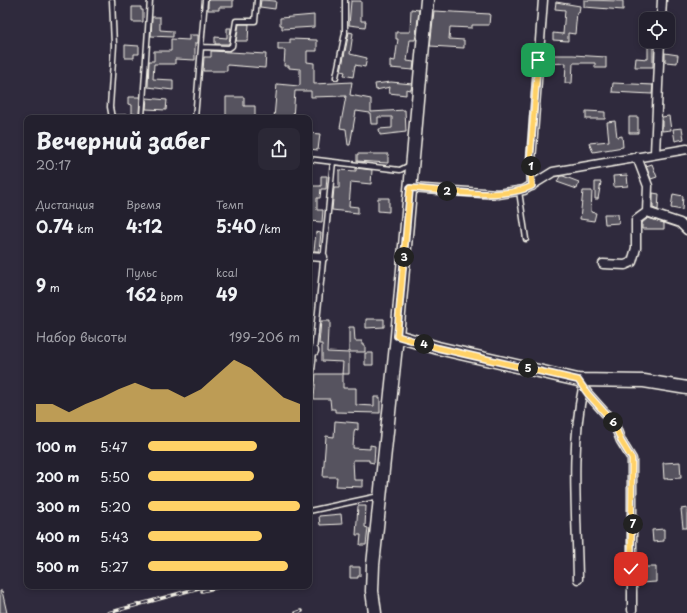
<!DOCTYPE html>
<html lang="ru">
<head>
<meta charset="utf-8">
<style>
	:root { --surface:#23202e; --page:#2b2836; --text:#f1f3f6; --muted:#a3a3aa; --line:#403e4a; --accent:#ffd166 }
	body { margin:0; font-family:"Playpen Sans",sans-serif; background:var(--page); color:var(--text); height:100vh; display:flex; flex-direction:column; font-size:15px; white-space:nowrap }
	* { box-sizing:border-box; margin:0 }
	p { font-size:13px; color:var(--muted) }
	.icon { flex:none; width:22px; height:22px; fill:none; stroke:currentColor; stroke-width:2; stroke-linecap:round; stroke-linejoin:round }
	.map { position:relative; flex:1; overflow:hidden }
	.side { position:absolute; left:24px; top:115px; width:288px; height:474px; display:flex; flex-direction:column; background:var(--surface); border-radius:8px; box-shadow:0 2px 6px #0003,0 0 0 1px var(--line) }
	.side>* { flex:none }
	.fabs { position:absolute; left:639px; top:12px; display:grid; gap:8px }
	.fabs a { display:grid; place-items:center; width:36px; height:36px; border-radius:8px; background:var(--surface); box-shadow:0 2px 6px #0003,0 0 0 1px var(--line); font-size:20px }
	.pin { position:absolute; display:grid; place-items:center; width:34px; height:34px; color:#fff; margin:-17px; border-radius:8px; box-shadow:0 2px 6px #0006 }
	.km { position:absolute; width:20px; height:20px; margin:-10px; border-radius:50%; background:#222; color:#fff; font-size:11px; line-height:20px; text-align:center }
	.round { display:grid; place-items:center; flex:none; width:42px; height:42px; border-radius:8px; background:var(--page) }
	.overview { display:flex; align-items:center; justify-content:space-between; height:68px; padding:0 12px }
	h1 { font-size:22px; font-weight:700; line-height:30px }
	.stats { display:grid; grid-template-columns:repeat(3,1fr); gap:6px; height:68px; padding:4px 12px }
	.stats div { display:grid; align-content:center }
	.stats b { font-size:17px; font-weight:700 }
	.stats small { font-size:11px; font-weight:400 }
	.stats p { font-size:11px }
	.chart { height:112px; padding:8px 12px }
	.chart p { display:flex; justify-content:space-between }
	.chart svg { width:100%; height:72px; margin-top:4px; fill:var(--accent); opacity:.7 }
	ul { padding:0 12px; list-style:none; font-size:13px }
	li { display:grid; grid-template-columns:64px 48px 1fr; align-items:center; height:30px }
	li i { height:10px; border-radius:5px; background:var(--accent) }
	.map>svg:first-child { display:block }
</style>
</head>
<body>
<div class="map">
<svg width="687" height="613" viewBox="0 0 687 613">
	<rect width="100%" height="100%" fill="#2f2a3d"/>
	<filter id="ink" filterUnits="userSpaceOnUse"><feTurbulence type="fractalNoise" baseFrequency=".025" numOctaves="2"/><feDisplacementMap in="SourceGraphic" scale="8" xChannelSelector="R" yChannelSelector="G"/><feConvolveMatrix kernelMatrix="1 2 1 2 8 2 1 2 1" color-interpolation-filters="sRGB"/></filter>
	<g filter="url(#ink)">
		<path fill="#56525f" stroke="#f4f1e8" d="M 208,0 L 233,0 L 233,7 L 219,7 L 219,10 L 208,10 Z
			M 261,0 L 276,1 L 275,9 L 260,7 Z
			M 584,0 L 623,1 L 623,10 L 584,7 Z
			M 351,1 L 361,1 L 361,21 L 366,21 L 365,27 L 349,25 Z
			M 556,2 L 580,6 L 579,13 L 577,12 L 575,34 L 568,33 L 568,41 L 553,40 L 553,33 L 563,34 L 565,10 L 555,9 Z
			M 132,7 L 141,7 L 141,10 L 143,10 L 143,22 L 132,22 Z
			M 411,9 L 419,10 L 416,35 L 415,40 L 410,40 L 407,61 L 414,62 L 413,70 L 390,68 L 390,60 L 395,61 L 398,39 L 396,39 L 396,32 L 410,32 Z
			M 434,11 L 490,14 L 489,25 L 472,25 L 472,28 L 450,27 L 449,39 L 464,40 L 464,48 L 430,46 Z
			M 314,15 L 314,27 L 282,29 L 282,25 L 280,25 L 280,18 Z
			M 152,17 L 160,17 L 160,30 L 173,31 L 173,37 L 151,36 Z
			M 239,24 L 249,24 L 248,41 L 236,41 Z
			M 227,28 L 231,28 L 229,44 L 215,44 L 215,37 L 227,38 Z
			M 349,32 L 353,33 L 350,54 L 367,58 L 365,67 L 355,65 L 353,77 L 344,75 L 345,72 L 341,71 Z
			M 189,35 L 198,35 L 198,43 L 195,43 L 195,60 L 175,59 L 175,64 L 154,64 L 153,79 L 173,80 L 173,90 L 148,87 L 149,61 L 154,61 L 154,51 L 171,51 L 171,39 L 189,40 Z
			M 290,39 L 317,40 L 317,51 L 307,51 L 307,62 L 314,63 L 314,84 L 352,82 L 350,95 L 371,99 L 371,112 L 405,110 L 406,132 L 380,135 L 379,129 L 392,128 L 392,117 L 378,117 L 378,124 L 371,124 L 370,113 L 356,111 L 350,145 L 348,145 L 346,129 L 340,128 L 346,96 L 311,97 L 311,91 L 295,91 L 293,118 L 274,118 L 277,84 L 299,86 L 300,84 L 300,69 L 289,68 L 289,66 L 284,66 L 285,50 L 278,50 L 278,43 L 290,43 Z
			M 648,42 L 653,42 L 653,67 L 635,67 L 636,58 L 648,59 Z
			M 125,45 L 139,46 L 139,54 L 134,54 L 134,58 L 125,58 Z
			M 211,51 L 266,54 L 265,68 L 227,65 L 227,71 L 203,71 L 204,57 L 211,57 Z
			M 665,53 L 678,55 L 677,63 L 665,62 Z
			M 547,55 L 573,55 L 606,57 L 606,68 L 595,68 L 595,63 L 573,63 L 572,83 L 565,83 L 566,63 L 547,64 Z
			M 391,82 L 412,84 L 411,90 L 406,89 L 406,95 L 389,93 L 390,87 L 376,90 L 375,84 Z
			M 613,83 L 653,85 L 652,94 L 612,92 Z
			M 128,97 L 140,97 L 139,114 L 132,114 L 132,105 L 128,104 Z
			M 226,97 L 244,97 L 244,106 L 255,106 L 255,118 L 226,118 Z
			M 147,98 L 167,100 L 166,110 L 146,109 Z
			M 586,111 L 605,112 L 605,119 L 586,119 Z
			M 669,116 L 671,130 L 662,131 L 662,117 Z
			M 629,117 L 638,117 L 638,133 L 629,133 Z
			M 615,121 L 617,137 L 622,136 L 623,147 L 593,152 L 589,143 L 609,141 L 607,122 Z
			M 682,128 L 684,139 L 675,141 L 673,129 Z
			M 309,133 L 320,134 L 318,150 L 309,149 Z
			M 357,154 L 388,154 L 388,163 L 357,161 Z
			M 652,164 L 657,177 L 651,179 L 646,166 Z
			M 356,168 L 372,170 L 371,184 L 351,182 L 349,206 L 358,207 L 358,213 L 332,210 L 334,188 L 339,188 L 339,170 L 356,171 Z
			M 627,175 L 628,186 L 614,187 L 613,176 Z
			M 321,176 L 327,176 L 326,189 L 321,189 L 320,198 L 317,198 L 317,210 L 323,210 L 322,222 L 309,221 L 309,186 L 321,186 Z
			M 560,176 L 563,176 L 579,182 L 577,189 L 557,182 Z
			M 595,182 L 601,182 L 598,199 L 595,199 Z
			M 583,191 L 592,191 L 591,212 L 596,213 L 594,221 L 580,219 Z
			M 653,193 L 659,194 L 658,210 L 653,208 Z
			M 673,194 L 683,196 L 682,210 L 671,208 Z
			M 378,198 L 389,198 L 389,212 L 378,211 Z
			M 604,214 L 618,214 L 619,223 L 605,224 Z
			M 648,218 L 664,223 L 664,229 L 642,229 L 642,223 Z
			M 316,232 L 321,233 L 319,251 L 314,251 Z
			M 366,319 L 384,319 L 384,327 L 366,328 Z
			M 321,321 L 330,321 L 330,329 L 328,329 L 327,352 L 349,353 L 349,374 L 342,374 L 343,362 L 322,361 L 322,344 L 319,344 Z
			M 349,327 L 354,327 L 355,341 L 362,341 L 362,345 L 365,345 L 365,352 L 349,352 Z
			M 365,353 L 373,353 L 373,365 L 365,365 Z
			M 316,374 L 343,374 L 343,388 L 356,388 L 356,405 L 374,406 L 374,397 L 380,397 L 380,413 L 335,412 L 335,409 L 331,409 L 330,399 L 314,399 Z
			M 335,421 L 358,423 L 358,430 L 355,429 L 354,433 L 353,448 L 370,449 L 370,445 L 375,446 L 374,463 L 369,462 L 369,460 L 353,460 L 354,480 L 363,480 L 363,487 L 336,486 L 337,477 L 323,477 L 326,436 L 334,437 Z
			M 680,462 L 681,478 L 664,479 L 663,463 Z
			M 358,506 L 366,506 L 365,527 L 368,528 L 366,545 L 360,545 L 361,535 L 356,535 Z
			M 687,508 L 687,528 L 683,528 L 681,509 Z
			M 341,514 L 342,524 L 320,525 L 319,516 Z
			M 664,529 L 664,541 L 653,542 L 652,530 Z
			M 350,567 L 360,567 L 360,576 L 358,576 L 358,578 L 350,578 Z
			M 640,567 L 656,567 L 656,582 L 640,583 Z
			M 0,591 L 2,591 L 7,613 L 0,613 Z"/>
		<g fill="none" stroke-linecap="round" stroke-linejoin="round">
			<g stroke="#f4f1e8" stroke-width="7">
				<path id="lane" d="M 201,47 L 229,48 L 232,46 L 236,21 L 255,21 L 257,0
					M 336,77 L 345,33 L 345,0
					M 112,118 L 142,117 L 150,0
					M 112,118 L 110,107 L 114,45 L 112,0
					M 195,118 L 205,0
					M 309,159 L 400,170 L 410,165
					M 519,191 L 526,239
					M 309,401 L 333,162
					M 309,511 L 379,496"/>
			</g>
			<g stroke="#f4f1e8" stroke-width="11">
				<path id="street" d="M 661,19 L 662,0
					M 655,153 L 660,41
					M 532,186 L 531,161 L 543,0
					M 410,188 L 498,194 L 524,190 L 553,172 L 687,149
					M 647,212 L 680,223 L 687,230
					M 309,256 L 323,257
					M 603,264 L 625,265 L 632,262 L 636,248 L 636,220 L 647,212 L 648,186 L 637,157
					M 309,350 L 314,351
					M 578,380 L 588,394 L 614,423 L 621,441 L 632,459 L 632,610
					M 578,579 C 577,516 570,450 583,388"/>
			</g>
			<g stroke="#f4f1e8" stroke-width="15">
				<path id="secondary" d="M 397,336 L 438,348 L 578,380 L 644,381 L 687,388
					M 375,613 L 372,591 L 373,565 L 397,336 L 427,0"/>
			</g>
			<use href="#lane" stroke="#2f2a3d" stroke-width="4"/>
			<use href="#street" stroke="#2f2a3d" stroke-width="8"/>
			<use href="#secondary" stroke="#2f2a3d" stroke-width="12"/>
			<g stroke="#f4f1e8" stroke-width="3.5">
				<path id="rail" d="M 202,591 L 223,586
					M 108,613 L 206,586
					M 296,613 L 302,611"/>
			</g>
			<use href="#rail" stroke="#2f2a3d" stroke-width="2" stroke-dasharray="6" stroke-linecap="butt"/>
		</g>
	</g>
	<g fill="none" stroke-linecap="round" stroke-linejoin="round" filter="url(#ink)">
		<g stroke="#fff" stroke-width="8">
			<path id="route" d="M 538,60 L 530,161 L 532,186 C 501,201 444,190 410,188 L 397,336 L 438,348 L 578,380 L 588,394 L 614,423 L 621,441 L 632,459 L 631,569"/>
		</g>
		<use href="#route" stroke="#ffd166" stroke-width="5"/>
	</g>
</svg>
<div class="fabs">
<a><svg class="icon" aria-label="locate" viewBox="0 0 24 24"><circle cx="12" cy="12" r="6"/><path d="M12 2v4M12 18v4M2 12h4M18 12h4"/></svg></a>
</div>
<div class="pin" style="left:538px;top:60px;background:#1e9e55"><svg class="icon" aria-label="arrive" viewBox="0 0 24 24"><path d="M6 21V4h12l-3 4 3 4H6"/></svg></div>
<div class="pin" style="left:631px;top:569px;background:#d93025"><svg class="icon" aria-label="check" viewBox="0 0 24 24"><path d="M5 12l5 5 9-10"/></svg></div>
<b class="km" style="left:531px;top:166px">1</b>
<b class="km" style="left:447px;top:191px">2</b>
<b class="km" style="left:404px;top:257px">3</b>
<b class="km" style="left:424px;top:344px">4</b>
<b class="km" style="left:528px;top:368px">5</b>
<b class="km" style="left:613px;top:422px">6</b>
<b class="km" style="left:633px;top:524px">7</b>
<section class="side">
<div class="overview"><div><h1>Вечерний забег</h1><p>20:17</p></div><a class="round"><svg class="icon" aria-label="share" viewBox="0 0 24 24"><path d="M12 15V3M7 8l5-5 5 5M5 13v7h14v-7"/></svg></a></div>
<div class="stats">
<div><p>Дистанция</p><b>0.74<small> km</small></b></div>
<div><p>Время</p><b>4:12</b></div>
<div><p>Темп</p><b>5:40<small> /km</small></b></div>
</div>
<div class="stats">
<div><b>9<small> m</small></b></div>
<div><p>Пульс</p><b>162<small> bpm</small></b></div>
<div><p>kcal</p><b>49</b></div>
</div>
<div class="chart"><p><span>Набор высоты</span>199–206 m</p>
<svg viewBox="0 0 160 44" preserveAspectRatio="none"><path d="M0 44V33L10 33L20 38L30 33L40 29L50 24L60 20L70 24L80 24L90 29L100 24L110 15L120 6L130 11L140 20L150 29L160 33V44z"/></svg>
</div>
<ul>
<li><b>100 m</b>5:47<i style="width:72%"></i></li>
<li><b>200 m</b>5:50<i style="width:70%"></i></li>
<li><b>300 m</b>5:20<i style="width:100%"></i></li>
<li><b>400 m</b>5:43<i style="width:75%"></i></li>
<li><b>500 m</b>5:27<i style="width:92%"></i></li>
</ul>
</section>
</div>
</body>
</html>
